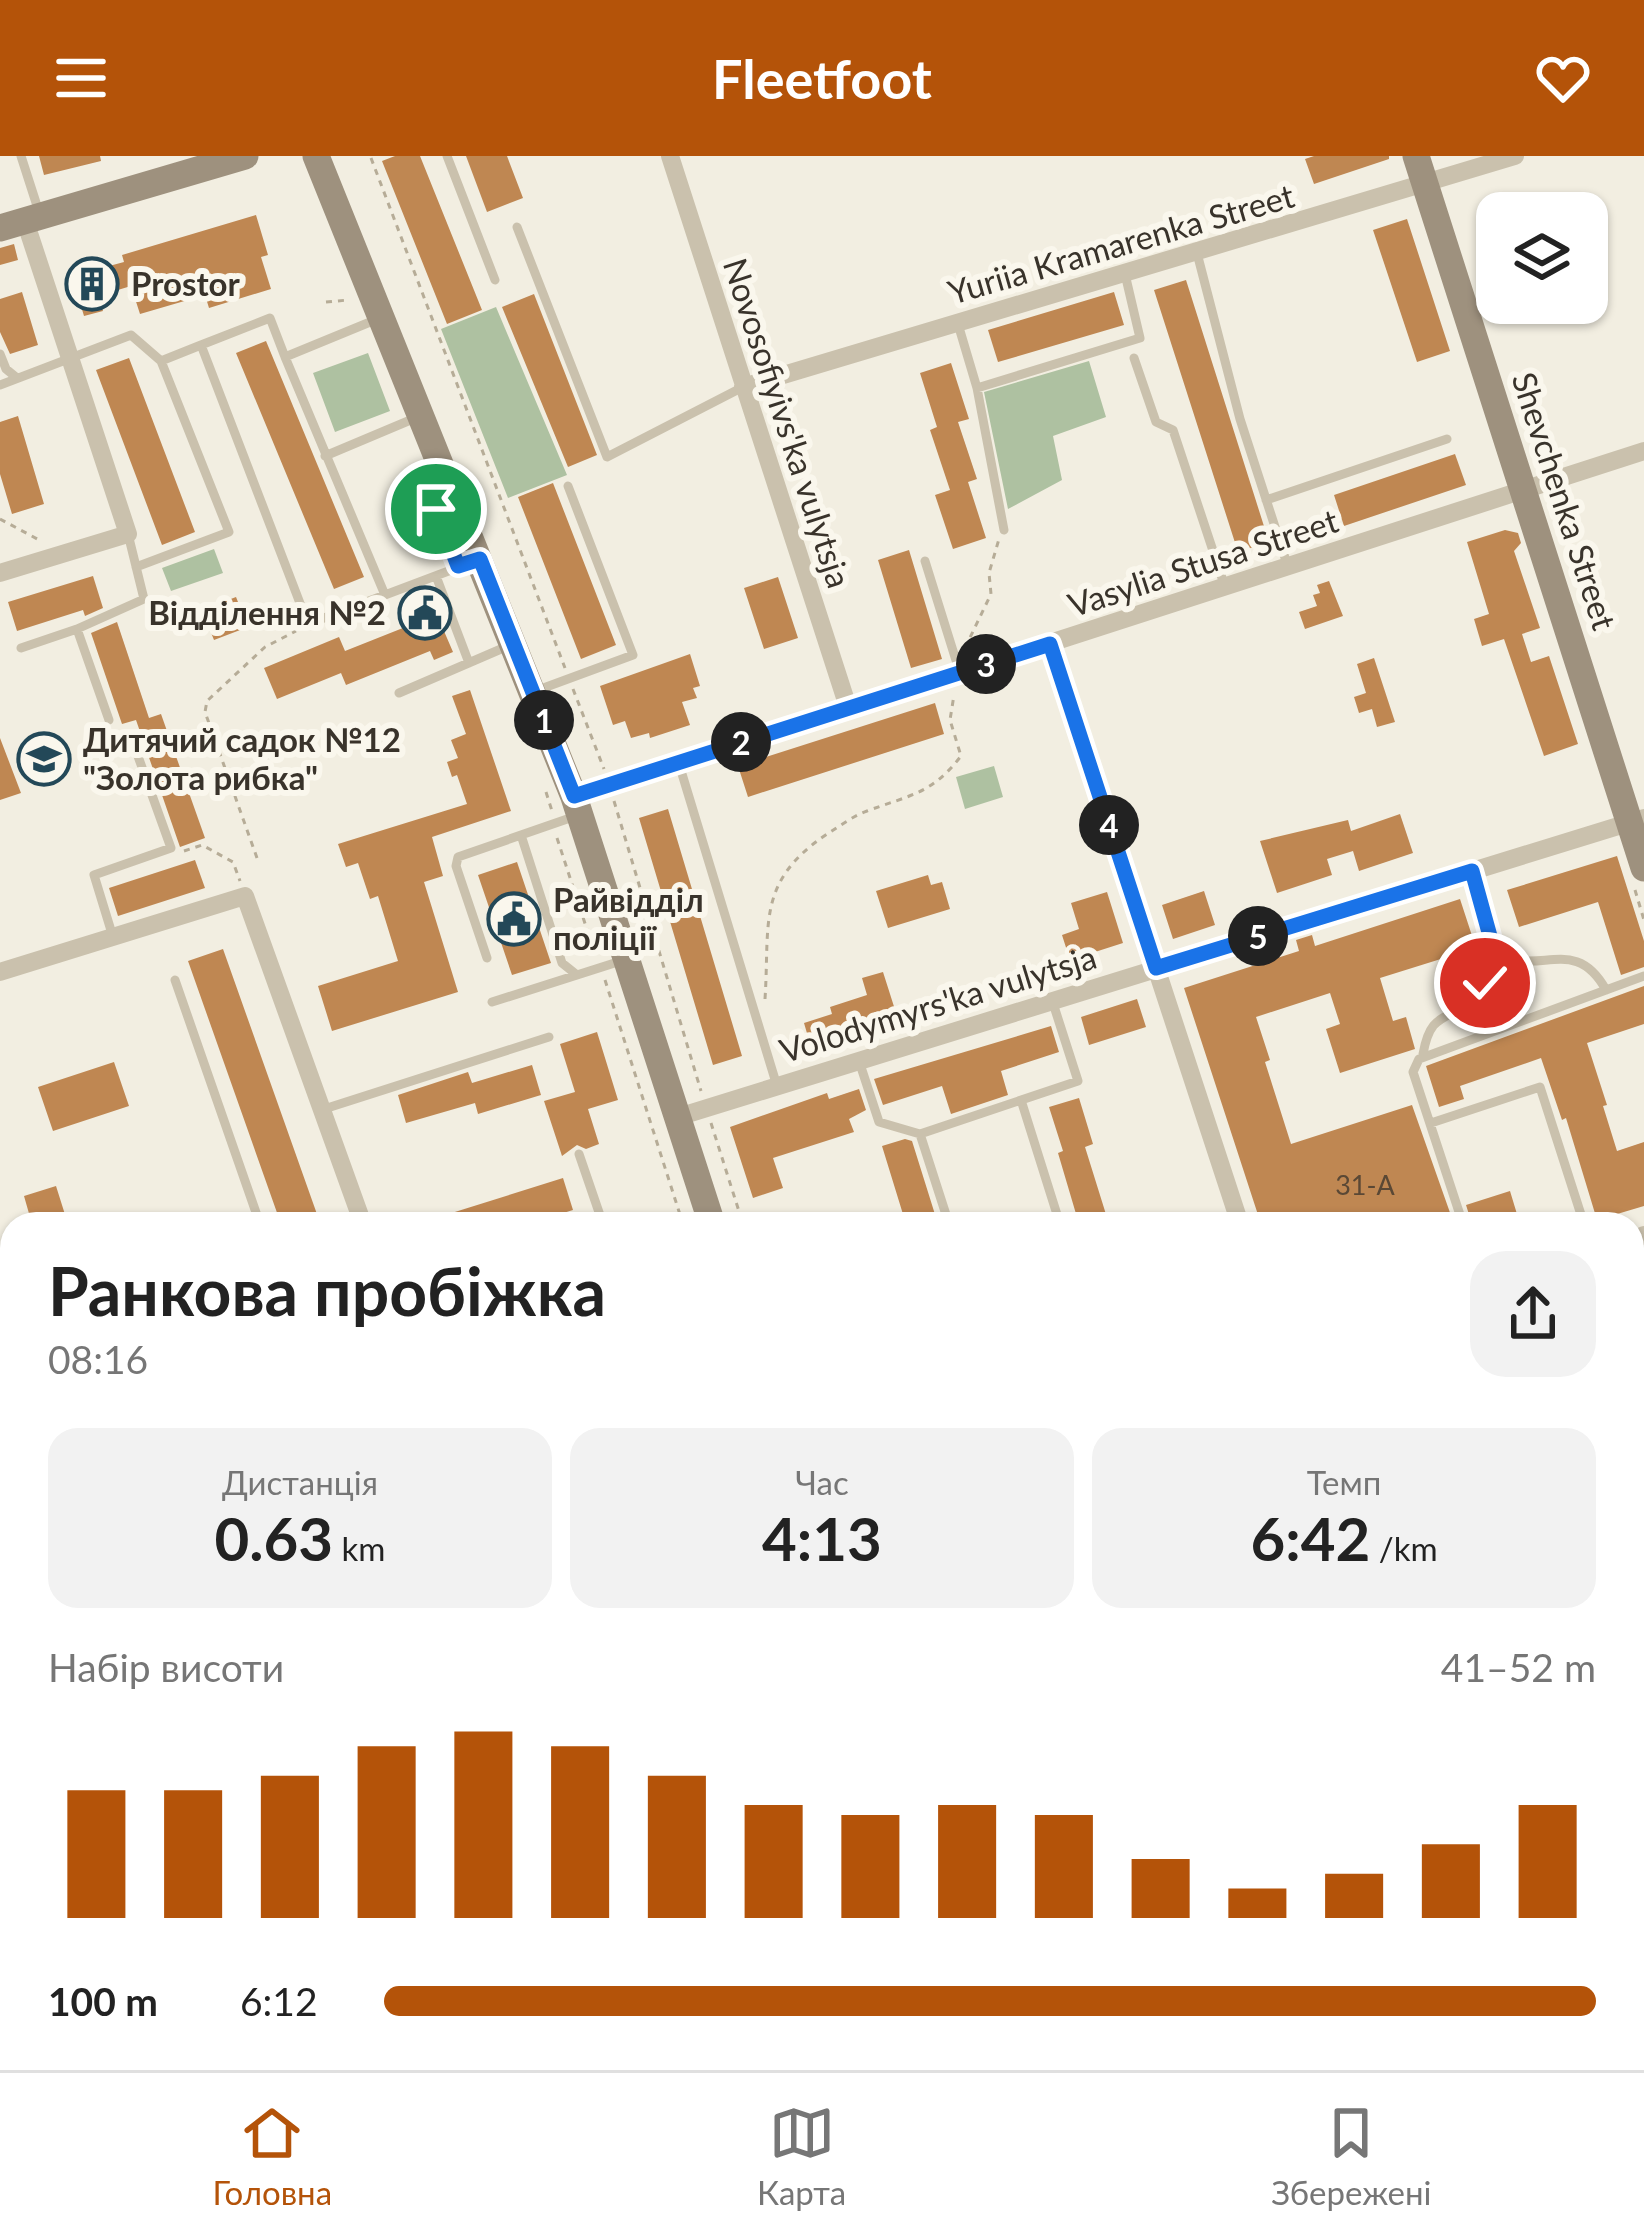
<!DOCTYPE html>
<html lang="uk">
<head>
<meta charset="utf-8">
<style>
	:root { --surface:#fff; --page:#f2f2f2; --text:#222; --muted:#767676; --line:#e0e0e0; --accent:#b45309 }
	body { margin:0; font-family:Lato,sans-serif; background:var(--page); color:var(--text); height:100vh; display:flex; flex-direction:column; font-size:45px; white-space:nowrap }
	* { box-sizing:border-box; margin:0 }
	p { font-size:39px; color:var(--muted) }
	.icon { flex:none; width:66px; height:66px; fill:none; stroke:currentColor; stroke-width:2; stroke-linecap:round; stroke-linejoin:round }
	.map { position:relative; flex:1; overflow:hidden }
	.panel { position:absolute; left:0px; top:1056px; width:1644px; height:858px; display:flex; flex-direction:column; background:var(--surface); border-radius:36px 36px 0 0; box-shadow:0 3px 9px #0004 }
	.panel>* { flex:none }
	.controls { position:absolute; left:1476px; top:36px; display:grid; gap:24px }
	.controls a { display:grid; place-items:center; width:132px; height:132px; border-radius:24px; background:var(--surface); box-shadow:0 3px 9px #0004; font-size:60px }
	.pin { position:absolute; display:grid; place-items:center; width:102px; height:102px; color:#fff; margin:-51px; border:6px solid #fff; border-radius:50%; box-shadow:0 3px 12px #0007 }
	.km { position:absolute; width:60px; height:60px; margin:-30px; border-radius:50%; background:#222; color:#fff; font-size:33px; line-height:60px; text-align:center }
	.round { display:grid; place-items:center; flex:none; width:126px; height:126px; border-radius:36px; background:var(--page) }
	.overview { display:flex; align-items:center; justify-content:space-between; height:204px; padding:0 48px }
	h1 { font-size:66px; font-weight:700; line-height:90px }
	.figures { display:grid; grid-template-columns:repeat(3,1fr); gap:18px; height:204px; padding:12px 48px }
	.figures div { display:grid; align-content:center; border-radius:30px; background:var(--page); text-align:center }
	.figures b { font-size:60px; font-weight:700 }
	.figures small { font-size:33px; font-weight:400 }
	.figures p { font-size:33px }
	.chart { height:336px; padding:24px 48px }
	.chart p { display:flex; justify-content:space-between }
	.chart svg { width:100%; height:216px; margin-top:12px; stroke:var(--accent); stroke-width:6 }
	ul { padding:0 48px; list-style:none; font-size:39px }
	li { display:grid; grid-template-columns:192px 144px 1fr; align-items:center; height:90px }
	li i { height:30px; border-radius:15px; background:var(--accent) }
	header { display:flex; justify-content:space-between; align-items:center; height:156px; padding:0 48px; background:var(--accent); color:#fff; font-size:54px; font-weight:700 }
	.dock { display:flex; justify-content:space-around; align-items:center; height:168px; border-top:3px solid var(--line); background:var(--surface); font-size:33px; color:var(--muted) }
	.dock a { display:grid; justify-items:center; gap:6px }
	.dock .active { color:var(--accent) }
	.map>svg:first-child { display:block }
</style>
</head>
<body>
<header><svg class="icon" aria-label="menu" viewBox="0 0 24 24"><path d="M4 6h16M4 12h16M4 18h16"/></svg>Fleetfoot<svg class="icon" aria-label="heart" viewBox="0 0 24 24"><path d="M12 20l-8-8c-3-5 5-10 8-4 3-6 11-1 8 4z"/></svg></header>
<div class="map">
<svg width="1644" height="1914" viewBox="0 0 1644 1914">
	<rect width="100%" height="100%" fill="#f2eee1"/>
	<path fill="#aec1a1" d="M 496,151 L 567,319 L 508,342 L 441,173 Z
		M 368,197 L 390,255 L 335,276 L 313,217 Z
		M 1089,205 L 1106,261 L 1053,280 L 1062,324 L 1008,353 L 984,236 Z
		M 214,393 L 223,417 L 171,435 L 162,412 Z
		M 994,610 L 1003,641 L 965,653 L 956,621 Z"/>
	<path fill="#bf8752" d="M 39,0 L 100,0 L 101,5 L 44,19 Z
		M 395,0 L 420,0 L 482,154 L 447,168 L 382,5 Z
		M 466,0 L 507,0 L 523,42 L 487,56 Z
		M 1314,0 L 1389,0 L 1389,3 L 1314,28 L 1305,3 Z
		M 256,59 L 268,99 L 261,101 L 271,133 L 209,152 L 205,139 L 140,158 L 131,130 L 98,140 L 103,155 L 84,160 L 72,120 L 124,106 L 122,99 Z
		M 1407,63 L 1450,195 L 1417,206 L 1373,74 Z
		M 14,88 L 18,104 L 0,109 L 0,92 Z
		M 1186,124 L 1269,386 L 1238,396 L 1154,134 Z
		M 22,136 L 38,189 L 10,198 L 0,176 L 0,143 Z
		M 1114,136 L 1124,169 L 998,206 L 988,174 Z
		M 534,138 L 597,299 L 568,311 L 502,151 Z
		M 266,185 L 364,421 L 334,433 L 236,197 Z
		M 129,202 L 195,376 L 162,389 L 96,214 Z
		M 951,207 L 969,263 L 958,266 L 977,323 L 968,326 L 986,382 L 953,393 L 935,339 L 950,334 L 930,274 L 937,271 L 920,217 Z
		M 18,260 L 44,348 L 12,358 L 0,318 L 0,266 Z
		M 1455,298 L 1466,329 L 1344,370 L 1334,339 Z
		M 553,327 L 616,489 L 581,503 L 518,341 Z
		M 1505,374 L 1518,377 L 1521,387 L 1514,395 L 1540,472 L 1522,478 L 1531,506 L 1549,500 L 1578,588 L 1544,600 L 1504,483 L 1482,490 L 1474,463 L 1489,458 L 1467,386 Z
		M 909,394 L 942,503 L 911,512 L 878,404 Z
		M 93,420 L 103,452 L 85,460 L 83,454 L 17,475 L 8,446 Z
		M 778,421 L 798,482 L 764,493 L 744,432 Z
		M 1329,425 L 1343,460 L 1305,473 L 1299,456 L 1317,450 L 1313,439 L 1320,437 L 1317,429 Z
		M 428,438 L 453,496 L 434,504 L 430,495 L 346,529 L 341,517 L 277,543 L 264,512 L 339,481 L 345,495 L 418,466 L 409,447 Z
		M 236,441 L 248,471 L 214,484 L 202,454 Z
		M 117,466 L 149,562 L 161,558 L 205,682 L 180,691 L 136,564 L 122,568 L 91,477 Z
		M 690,498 L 700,530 L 693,532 L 697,542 L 682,546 L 690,569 L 650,582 L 649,577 L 631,582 L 625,565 L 613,569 L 600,530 Z
		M 1374,502 L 1395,566 L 1377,571 L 1372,553 L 1359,557 L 1354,541 L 1366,537 L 1357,508 Z
		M 470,534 L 511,655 L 432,681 L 443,720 L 424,726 L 458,836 L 332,875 L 318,830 L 398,805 L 378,740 L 370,743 L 358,707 L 346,711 L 338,688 L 467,648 L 457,619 L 452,621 L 447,606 L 458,602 L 451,584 L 466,578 L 452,540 Z
		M 935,547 L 944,578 L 748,641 L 738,610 Z
		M 0,582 L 21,637 L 0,644 Z
		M 668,653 L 742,900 L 713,909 L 639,662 Z
		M 1400,658 L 1413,697 L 1359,715 L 1353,695 L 1327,703 L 1332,719 L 1277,737 L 1260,685 L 1348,664 L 1351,675 Z
		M 1617,700 L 1644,785 L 1644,811 L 1621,819 L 1598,746 L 1519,771 L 1507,734 Z
		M 195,704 L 205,732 L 118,760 L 109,732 Z
		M 517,706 L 551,807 L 512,819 L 478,719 Z
		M 928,719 L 931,729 L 942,726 L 950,753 L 888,772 L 876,735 Z
		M 1204,735 L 1215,769 L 1173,783 L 1162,749 Z
		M 1107,736 L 1123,787 L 1070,804 L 1062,779 L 1079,773 L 1071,747 Z
		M 1460,743 L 1476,792 L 1380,822 L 1393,865 L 1406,861 L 1415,893 L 1340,917 L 1326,873 L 1340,868 L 1330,837 L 1256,861 L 1270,904 L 1265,906 L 1291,988 L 1412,949 L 1454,1068 L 1261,1068 L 1184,832 L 1299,795 L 1296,784 L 1312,779 L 1315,790 Z
		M 223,793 L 318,1061 L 297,1068 L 281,1068 L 188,805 Z
		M 883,816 L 897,860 L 811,891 L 804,867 L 832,858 L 830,851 L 867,839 L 862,822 Z
		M 1644,830 L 1644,868 L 1587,887 L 1607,949 L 1603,950 L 1617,995 L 1644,986 L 1644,1050 L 1597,1064 L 1566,962 L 1562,964 L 1541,902 L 1460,930 L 1464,943 L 1439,951 L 1426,910 Z
		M 1137,843 L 1146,871 L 1089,889 L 1081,861 Z
		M 1051,870 L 1059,896 L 1001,915 L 1008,939 L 951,958 L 942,930 L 883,949 L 874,923 Z
		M 597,876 L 618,944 L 588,953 L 599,988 L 586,993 L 577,989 L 562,1000 L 544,945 L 575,936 L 560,888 Z
		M 114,906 L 129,950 L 53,975 L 38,931 Z
		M 532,909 L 541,939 L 478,958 L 475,947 L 406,967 L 398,939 L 468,916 L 472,927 Z
		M 859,933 L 866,954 L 849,963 L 854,976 L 773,1002 L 783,1032 L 753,1042 L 730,971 L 827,937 L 829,943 Z
		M 1079,942 L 1093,988 L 1085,991 L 1109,1068 L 1079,1068 L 1058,997 L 1063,995 L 1049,951 Z
		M 905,983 L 912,985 L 938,1068 L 906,1068 L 882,990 Z
		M 563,1022 L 573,1054 L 528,1068 L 427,1068 L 426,1065 Z
		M 56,1030 L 68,1068 L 32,1068 L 24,1040 Z
		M 1510,1035 L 1520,1068 L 1472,1068 L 1466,1049 Z"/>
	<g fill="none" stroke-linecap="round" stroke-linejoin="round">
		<path stroke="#b6ac97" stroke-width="3" stroke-dasharray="6 6" stroke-linecap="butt" d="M 371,2 L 565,512
			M 326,146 L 348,144
			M 0,363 L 41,385
			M 965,492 L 991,438 L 989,417 L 999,383
			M 573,533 L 604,613
			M 546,636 L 552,655
			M 614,645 L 701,935
			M 557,682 L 595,798
			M 184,695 L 202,689 L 233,706 L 240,725
			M 257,702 L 205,556 L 207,545 L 265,491 L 296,475
			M 1635,734 L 1644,764
			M 605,824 L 683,1068
			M 765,843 C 770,767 756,726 827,678 C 840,670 853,660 867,655 C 910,639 932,638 961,600 L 950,564 L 954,539
			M 711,967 L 743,1068
			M 1632,1104 L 1644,1100
			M 947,1902 L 951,1914
			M 1006,1902 L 1009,1914
			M 294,1914 L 300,1902"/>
		<path stroke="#cac1ad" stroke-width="9" d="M 21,0 L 39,56
			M 447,0 L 495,124
			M 517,71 L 607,301 L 743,231
			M 1197,97 L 1240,263 L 1288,411
			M 375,164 L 285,201 L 385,439
			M 958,168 L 977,232 L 1004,374
			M 0,198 L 6,213 L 17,222
			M 285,201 L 270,162 L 201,189 L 308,468 L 475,405
			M 1134,202 L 1156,266 L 1173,274 L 1225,431
			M 0,229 L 131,179 L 161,205
			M 977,232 L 1140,182 L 1125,118
			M 325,300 L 420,260
			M 1266,344 L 1447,283
			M 925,405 L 959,514
			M 136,411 L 229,376 L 161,205 L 201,189
			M 436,420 L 469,507
			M 77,473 L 109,564
			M 21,492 L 77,473 L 144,443 L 128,378
			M 538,534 L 633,499 L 568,330
			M 399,537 L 508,490
			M 679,608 L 777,930
			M 521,679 L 562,807 L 577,819
			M 113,781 L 94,719 L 171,692 L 130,578
			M 1493,792 C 1533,827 1573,774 1606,834
			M 487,802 L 456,710 L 458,701 L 573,661
			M 175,824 L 260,1068
			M 492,846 L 624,804
			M 1423,898 C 1430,859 1442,865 1470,847 C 1511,821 1482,750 1472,715
			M 859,905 L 879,966 L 920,978 L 1078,925 L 1052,844
			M 1021,944 L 1060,1068
			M 321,954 L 549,881
			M 1431,967 L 1540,931 L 1584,1068
			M 920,978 L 949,1068
			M 579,998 L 603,1068
			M 1463,1068 L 1413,916 L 1419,903 L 1644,820
			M 0,1473 L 12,1468
			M 1632,1629 L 1644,1640
			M 1644,1878 L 1644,1882
			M 398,1902 L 422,1914
			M 892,1902 L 896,1914
			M 1096,1902 L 1100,1914
			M 367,1914 L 371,1902
			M 444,1914 L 449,1902
			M 550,1914 L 555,1902
			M 833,1914 L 837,1902"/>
		<path stroke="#cac1ad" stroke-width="18" d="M 670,0 L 848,551
			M 743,231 L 1515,0
			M 0,417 L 128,378 L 25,65
			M 1050,488 L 1240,1068
			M 574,641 L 1644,295
			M 0,816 L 245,740 L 363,1068
			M 678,961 L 1644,662
			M 1632,1084 L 1644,1079
			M 1632,1315 L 1644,1311
			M 1632,1403 L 1644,1399
			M 1632,1483 L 1644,1496
			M 0,1615 L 12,1611
			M 1632,1747 L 1644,1759
			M 1632,1853 L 1644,1841
			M 1417,1902 L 1424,1914
			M 271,1914 L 277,1902
			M 1572,1914 L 1583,1902"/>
		<path stroke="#9e917e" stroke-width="27" d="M 316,0 L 574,641 L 712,1068
			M 1416,0 L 1644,712
			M 0,72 L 245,0
			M 0,1644 L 12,1650
			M 600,1902 L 630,1914
			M 975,1902 L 979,1914"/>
	</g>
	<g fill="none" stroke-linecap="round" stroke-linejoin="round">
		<g stroke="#fff" stroke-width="24">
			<path id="route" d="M 436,353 L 458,410 L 480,403 L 574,640 L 1050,488 L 1156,812 L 1472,715 L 1493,791 L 1485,827"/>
		</g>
		<use href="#route" stroke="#1a73e8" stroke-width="15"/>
	</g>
	<defs>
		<g id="building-ring" transform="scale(2.7)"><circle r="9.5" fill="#faf7ed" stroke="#234858" stroke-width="1.5"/><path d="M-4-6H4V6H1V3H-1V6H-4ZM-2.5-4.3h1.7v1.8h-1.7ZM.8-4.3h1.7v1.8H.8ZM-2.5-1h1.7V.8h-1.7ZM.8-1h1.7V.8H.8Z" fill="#234858"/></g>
		<g id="civic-ring" transform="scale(2.7)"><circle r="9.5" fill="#faf7ed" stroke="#234858" stroke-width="1.5"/><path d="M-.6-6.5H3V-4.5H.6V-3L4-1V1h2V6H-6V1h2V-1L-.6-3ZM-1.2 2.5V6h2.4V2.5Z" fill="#234858"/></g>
		<g id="school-ring" transform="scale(2.7)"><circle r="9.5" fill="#faf7ed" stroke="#234858" stroke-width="1.5"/><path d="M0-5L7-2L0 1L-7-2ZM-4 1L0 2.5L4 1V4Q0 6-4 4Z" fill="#234858"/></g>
	</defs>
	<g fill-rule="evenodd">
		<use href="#building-ring" x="92" y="128"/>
		<use href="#civic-ring" x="425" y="457"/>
		<use href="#school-ring" x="44" y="603"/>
		<use href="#civic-ring" x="514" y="763"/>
	</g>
	<g text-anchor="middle" stroke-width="12" stroke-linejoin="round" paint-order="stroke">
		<g font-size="27" fill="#5a4835">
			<text x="1365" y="1039">31-А</text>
		</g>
		<g font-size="33" fill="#39332b" stroke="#faf7ed">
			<text transform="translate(1121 88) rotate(-16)" y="12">Yuriia Kramarenka Street</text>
			<text transform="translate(787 267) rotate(72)" y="12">Novosofiyivs'ka vulytsja</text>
			<text transform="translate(1564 345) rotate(72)" y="12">Shevchenka Street</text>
			<text transform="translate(1203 407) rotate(-18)" y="12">Vasylia Stusa Street</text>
			<text transform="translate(938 848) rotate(-17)" y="12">Volodymyrs'ka vulytsja</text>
		</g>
		<g font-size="33" font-weight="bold" fill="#39332b" stroke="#faf7ed" text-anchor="start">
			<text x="131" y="140">Prostor</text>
			<text x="386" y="469" text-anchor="end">Відділення №2</text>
			<text x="83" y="596">Дитячий садок №12<tspan x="83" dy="38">"Золота рибка"</tspan></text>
			<text x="553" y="756">Райвідділ<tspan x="553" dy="38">поліції</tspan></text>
		</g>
	</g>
</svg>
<div class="controls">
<a><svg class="icon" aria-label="layers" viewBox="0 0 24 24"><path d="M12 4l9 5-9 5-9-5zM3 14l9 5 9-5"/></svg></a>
</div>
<div class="pin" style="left:436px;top:353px;background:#1e9e55"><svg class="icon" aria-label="arrive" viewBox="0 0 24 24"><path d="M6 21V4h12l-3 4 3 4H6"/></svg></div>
<div class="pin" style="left:1485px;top:827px;background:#d93025"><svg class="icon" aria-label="check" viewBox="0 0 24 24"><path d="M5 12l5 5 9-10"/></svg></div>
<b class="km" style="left:544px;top:564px">1</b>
<b class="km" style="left:741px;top:586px">2</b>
<b class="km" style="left:986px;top:508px">3</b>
<b class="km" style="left:1109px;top:669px">4</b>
<b class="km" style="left:1258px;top:780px">5</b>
<section class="panel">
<div class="overview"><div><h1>Ранкова пробіжка</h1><p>08:16</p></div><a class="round"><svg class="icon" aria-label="share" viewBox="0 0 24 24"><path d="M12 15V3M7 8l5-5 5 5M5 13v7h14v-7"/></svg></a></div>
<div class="figures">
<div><p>Дистанція</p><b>0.63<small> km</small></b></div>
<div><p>Час</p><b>4:13</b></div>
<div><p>Темп</p><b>6:42<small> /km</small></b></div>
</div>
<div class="chart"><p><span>Набір висоти</span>41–52 m</p>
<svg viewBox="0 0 160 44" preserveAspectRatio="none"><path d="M5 44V18M15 44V18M25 44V15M35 44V9M45 44V6M55 44V9M65 44V15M75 44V21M85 44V23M95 44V21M105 44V23M115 44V32M125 44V38M135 44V35M145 44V29M155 44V21"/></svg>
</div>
<ul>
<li><b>100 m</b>6:12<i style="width:100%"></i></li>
</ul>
</section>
</div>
<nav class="dock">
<a class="active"><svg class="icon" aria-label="home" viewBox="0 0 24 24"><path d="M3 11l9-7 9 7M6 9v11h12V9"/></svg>Головна</a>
<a><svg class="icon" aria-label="map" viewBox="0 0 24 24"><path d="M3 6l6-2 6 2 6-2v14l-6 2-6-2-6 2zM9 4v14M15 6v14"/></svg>Карта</a>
<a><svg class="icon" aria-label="saved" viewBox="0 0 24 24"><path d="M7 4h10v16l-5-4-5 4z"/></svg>Збережені</a>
</nav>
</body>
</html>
